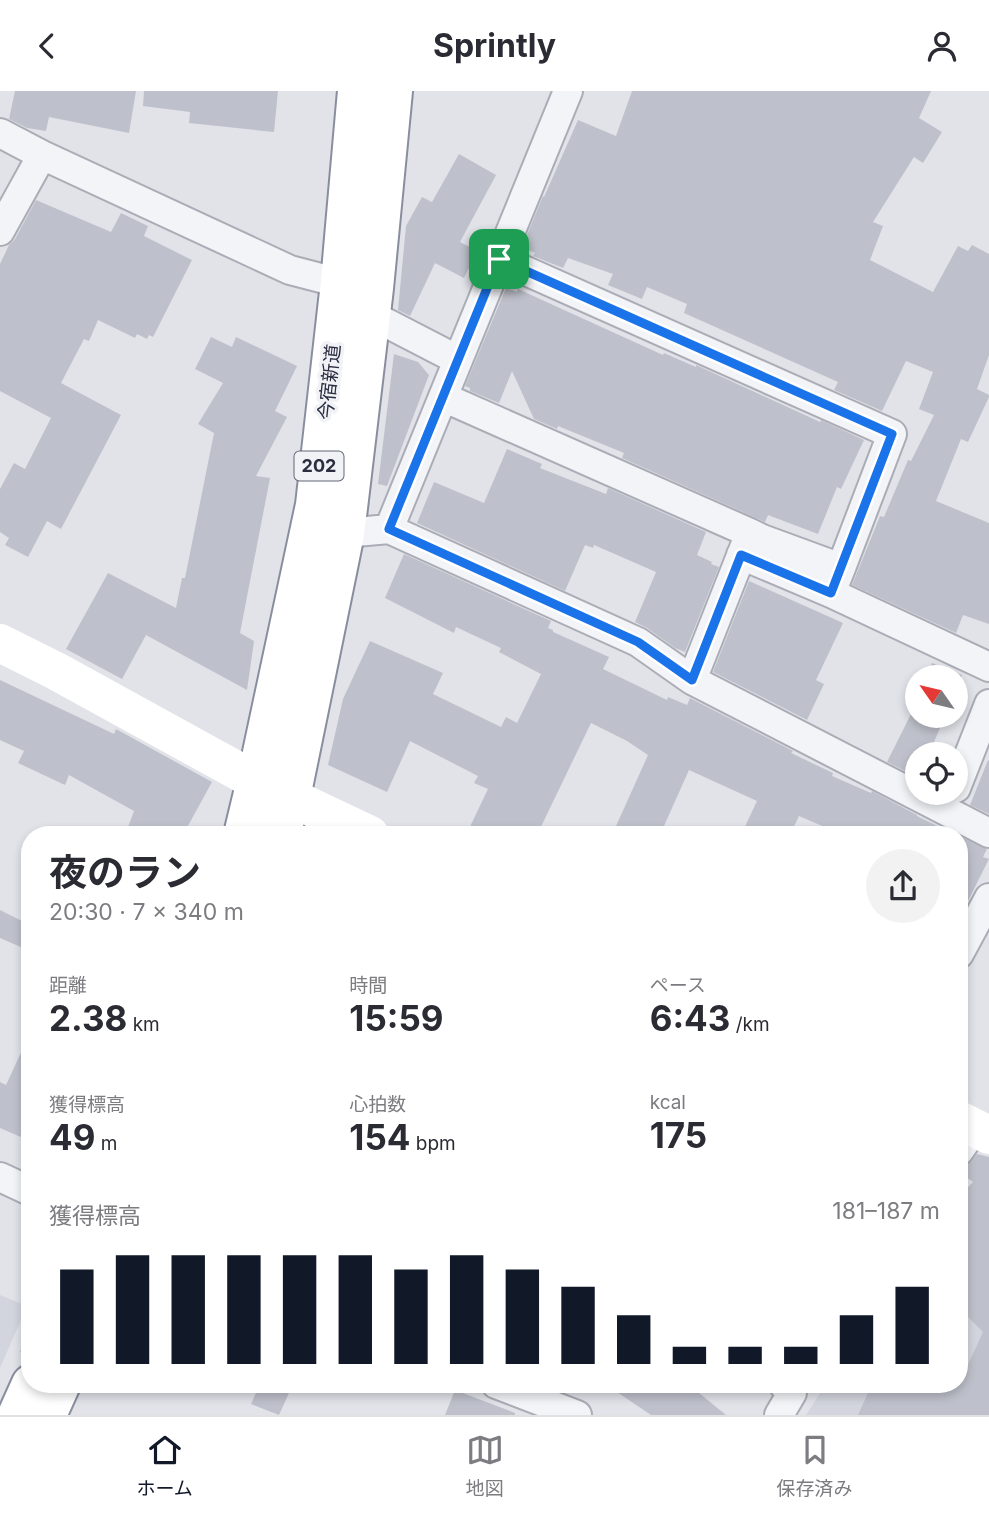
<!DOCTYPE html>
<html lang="ja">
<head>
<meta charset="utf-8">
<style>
	:root { --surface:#fff; --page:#f2f2f3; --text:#2b2b33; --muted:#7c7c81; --line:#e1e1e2; --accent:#111827 }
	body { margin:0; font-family:Inter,"Noto Sans JP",sans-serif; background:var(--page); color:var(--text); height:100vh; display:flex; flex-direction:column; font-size:26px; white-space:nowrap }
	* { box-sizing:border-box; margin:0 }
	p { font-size:23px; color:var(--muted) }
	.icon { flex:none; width:38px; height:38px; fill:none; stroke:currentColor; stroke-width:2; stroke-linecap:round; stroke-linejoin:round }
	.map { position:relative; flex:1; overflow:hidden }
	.details { position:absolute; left:21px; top:735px; width:947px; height:567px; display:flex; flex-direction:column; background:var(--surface); border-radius:28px; box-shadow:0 4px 10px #0003 }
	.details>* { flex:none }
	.needle { width:46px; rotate:304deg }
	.buttons { position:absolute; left:905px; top:574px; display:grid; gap:14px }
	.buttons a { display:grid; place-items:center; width:63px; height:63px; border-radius:50%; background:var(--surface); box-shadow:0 4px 10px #0003; font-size:35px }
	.pin { position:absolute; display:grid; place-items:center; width:60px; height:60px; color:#fff; margin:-30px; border-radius:14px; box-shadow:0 4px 10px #0006 }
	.round { display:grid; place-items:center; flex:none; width:74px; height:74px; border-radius:37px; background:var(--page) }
	.headline { display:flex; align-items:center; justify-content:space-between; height:119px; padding:0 28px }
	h1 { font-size:38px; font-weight:700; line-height:52px }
	.figures { display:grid; grid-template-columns:repeat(3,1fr); gap:10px; height:119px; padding:7px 28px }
	.figures div { display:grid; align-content:center }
	.figures b { font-size:35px; font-weight:700 }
	.figures small { font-size:19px; font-weight:400 }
	.figures p { font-size:19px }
	.chart { height:196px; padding:14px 28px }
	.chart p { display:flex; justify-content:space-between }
	.chart svg { width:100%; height:126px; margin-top:7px; stroke:var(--accent); stroke-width:6 }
	header { display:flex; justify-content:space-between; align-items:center; height:91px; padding:0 28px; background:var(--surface); font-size:32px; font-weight:700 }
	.dock { display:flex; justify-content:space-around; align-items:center; height:98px; border-top:2px solid var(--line); background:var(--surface); font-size:19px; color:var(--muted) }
	.dock a { display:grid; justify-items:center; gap:4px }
	.dock .current { color:var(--accent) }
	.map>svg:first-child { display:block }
</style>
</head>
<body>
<header><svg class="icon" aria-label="back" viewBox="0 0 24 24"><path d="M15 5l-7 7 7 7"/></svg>Sprintly<svg class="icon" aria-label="person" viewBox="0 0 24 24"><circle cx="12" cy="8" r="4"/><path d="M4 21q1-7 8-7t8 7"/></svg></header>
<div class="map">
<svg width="989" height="1324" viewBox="0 0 989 1324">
	<rect width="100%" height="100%" fill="#e1e3e9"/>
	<path fill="#d3d5de" d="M 0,1204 L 27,1215 L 0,1277 Z
		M 985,1212 L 989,1324 L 806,1324 L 826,1293 L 959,1293 L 959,1235 Z"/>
	<path fill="#bec1cb" d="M 15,0 L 136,0 L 129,42 L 49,26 L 46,40 L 27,37 L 9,28 Z
		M 144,0 L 278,0 L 274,41 L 189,32 L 190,21 L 143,15 Z
		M 632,0 L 931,0 L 919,27 L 942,41 L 923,72 L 914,66 L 873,131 L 883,135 L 870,169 L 933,201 L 958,155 L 968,160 L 972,154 L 989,163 L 989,264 L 977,298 L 989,304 L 989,306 L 968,351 L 961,348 L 936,410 L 989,432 L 989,533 L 963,524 L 956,542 L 852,494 L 880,425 L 884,426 L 908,369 L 911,370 L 934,324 L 919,318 L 933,281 L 906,270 L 882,320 L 834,299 L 838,291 L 684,222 L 687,213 L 647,196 L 642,208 L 608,194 L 613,183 L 568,167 L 563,177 L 533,165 L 535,162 L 522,156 L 543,105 L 544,106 L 578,29 L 616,45 Z
		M 459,63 L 496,84 L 460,151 L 477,160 L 464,187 L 435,172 L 410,225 L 398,219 L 406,135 L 422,106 L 432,111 Z
		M 36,109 L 111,141 L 121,122 L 148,135 L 144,145 L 192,169 L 153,246 L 149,244 L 147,248 L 137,243 L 135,247 L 98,229 L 89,250 L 84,248 L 61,292 L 121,324 L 61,438 L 47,430 L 28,466 L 5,454 L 9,447 L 0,441 L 0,398 L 14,372 L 25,378 L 51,327 L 0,300 L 0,173 L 9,154 L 15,148 Z
		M 506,197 L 517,201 L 518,198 L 663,264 L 664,262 L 696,276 L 696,274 L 820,331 L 821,329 L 864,349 L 841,398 L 837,396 L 818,443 L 768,424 L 765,431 L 622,367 L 624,362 L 558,335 L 557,338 L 534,328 L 512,280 L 499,312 L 470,300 L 470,297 L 465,295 Z
		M 211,246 L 232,256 L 236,246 L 297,275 L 275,320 L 287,326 L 256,385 L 270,387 L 240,542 L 254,550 L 247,599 L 146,544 L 122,588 L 66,558 L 108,482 L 176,517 L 182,487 L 185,487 L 214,342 L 198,333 L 223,292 L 195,278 Z
		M 394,263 L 418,271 L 429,284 L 387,395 L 378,393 Z
		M 507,358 L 542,373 L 540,377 L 606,403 L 608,397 L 706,441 L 697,464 L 712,471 L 711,473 L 719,476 L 685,561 L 675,557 L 647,537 L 635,531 L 656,481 L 594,454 L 593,457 L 585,454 L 565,500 L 417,432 L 434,391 L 484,412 Z
		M 404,463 L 551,530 L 548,537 L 553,539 L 553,541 L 609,566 L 603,578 L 667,609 L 668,606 L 687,614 L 690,607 L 793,660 L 791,662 L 833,682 L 832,685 L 871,702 L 872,700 L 917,724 L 917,725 L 956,744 L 843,744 L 799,725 L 790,744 L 741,744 L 757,710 L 689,679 L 660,744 L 612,744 L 648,664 L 627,650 L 591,632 L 537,744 L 466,744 L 488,698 L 474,692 L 478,685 L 410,650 L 387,701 L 328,674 L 343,608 L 370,550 L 443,582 L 433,603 L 501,636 L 506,626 L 517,632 L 541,583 L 499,561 L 501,557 L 456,536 L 454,542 L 385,507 Z
		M 749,490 L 843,532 L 816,589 L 824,593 L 807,629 L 713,581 Z
		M 932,572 L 962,584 L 956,600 L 956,586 L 926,586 Z
		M 0,589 L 114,643 L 116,638 L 212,691 L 183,744 L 125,744 L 134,720 L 69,684 L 65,694 L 18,672 L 24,660 L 0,649 Z
		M 917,606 L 917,625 L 945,625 L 929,663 L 917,663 L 917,686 L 887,671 L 914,617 L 912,617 Z
		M 988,669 L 989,670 L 989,723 L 970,714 Z
		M 959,745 L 987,758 L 983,766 L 989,768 L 959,828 Z
		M 0,819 L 30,834 L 30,860 L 0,847 Z
		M 30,942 L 30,1050 L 0,1037 L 0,991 L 6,994 Z
		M 977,1063 L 989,1066 L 989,1324 L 858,1324 L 872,1293 L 959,1293 L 983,1241 L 959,1217 L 959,1105 L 973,1091 L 960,1082 Z
		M 260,1293 L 293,1293 L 279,1324 L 251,1313 Z
		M 605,1293 L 688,1293 L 726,1324 L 651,1324 Z
		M 455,1299 L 515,1322 L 515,1324 L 445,1324 Z"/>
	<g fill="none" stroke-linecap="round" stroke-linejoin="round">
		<g stroke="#aaadb6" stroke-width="32">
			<path id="street" d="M 0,42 L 42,64 L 290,179 L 340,192
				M 0,140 L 42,64
				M 499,168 L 892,343 L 841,477
				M 371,224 L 458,269
				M 443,306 L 750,442
				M 389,438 L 638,551 L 692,589 L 989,742
				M 345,442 L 389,438 L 568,0
				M 831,502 L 989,576
				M 692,589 L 750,442 L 762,448 L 841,477 L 831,502 L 741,464
				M 956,697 L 989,613
				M 959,863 L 989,807
				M 959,1060 L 975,1037
				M 0,1086 L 30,1100
				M 496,1293 L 577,1324
				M 779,1324 L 792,1302 L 783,1293"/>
		</g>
		<g stroke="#898e9f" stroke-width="42">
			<path id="highway" d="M 243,744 L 256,690 L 315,414 L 340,192 L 357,0
				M 281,744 L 291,706 L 345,442 L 374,197 L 393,0
				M 17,1324 L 31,1293
				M 47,1324 L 61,1293"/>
		</g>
		<path stroke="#bfc1c7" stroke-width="4.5" stroke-dasharray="5 5" stroke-linecap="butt" d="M 22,1262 L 30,1244"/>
		<use href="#street" stroke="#f3f4f7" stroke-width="28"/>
		<path stroke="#fff" stroke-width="38" d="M 0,552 L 56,580 L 256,690 L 370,744
			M 959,1029 L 989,1044"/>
		<use href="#highway" stroke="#fff" stroke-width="38"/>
	</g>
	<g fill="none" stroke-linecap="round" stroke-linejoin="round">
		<g stroke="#fff" stroke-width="14">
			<path id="route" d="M 499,168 L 892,343 L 831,502 L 741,464 L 692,589 L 638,551 L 389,438 Z"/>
		</g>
		<use href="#route" stroke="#1a73e8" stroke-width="9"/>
	</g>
	<g text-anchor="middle" stroke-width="7" stroke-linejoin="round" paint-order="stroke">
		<rect fill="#f0f2f6" stroke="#656977" stroke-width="2" x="294.5" y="360.5" width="49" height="29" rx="5"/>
		<g font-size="18" font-weight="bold" fill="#2a2e40">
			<text x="319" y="381">202</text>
		</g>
		<g font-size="19" fill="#2a2e40" stroke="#f0f2f6">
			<text transform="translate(329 291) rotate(-84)" y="7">今宿新道</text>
		</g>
	</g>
</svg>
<div class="buttons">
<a><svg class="needle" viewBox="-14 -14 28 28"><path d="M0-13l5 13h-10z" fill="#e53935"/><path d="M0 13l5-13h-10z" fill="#7c7c81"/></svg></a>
<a><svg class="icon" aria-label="locate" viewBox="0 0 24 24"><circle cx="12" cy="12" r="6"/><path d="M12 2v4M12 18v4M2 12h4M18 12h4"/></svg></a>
</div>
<div class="pin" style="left:499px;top:168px;background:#1e9e55"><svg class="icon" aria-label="arrive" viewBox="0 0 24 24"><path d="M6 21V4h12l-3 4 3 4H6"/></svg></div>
<section class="details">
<div class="headline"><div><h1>夜のラン</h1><p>20:30 · 7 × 340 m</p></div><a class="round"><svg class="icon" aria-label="share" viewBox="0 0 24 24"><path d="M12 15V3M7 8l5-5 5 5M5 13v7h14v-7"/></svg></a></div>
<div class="figures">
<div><p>距離</p><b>2.38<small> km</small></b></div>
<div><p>時間</p><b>15:59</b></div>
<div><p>ペース</p><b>6:43<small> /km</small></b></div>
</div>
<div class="figures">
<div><p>獲得標高</p><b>49<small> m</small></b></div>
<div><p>心拍数</p><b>154<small> bpm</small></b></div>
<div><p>kcal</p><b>175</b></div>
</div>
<div class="chart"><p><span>獲得標高</span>181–187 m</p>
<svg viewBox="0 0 160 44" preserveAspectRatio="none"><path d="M5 44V11M15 44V6M25 44V6M35 44V6M45 44V6M55 44V6M65 44V11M75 44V6M85 44V11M95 44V17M105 44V27M115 44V38M125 44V38M135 44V38M145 44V27M155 44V17"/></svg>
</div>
</section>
</div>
<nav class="dock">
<a class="current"><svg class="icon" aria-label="home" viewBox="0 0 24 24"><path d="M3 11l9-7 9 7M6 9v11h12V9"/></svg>ホーム</a>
<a><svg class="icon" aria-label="map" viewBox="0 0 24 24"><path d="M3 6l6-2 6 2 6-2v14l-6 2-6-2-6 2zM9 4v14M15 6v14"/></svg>地図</a>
<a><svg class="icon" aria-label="saved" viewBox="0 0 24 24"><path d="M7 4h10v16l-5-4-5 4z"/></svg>保存済み</a>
</nav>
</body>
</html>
